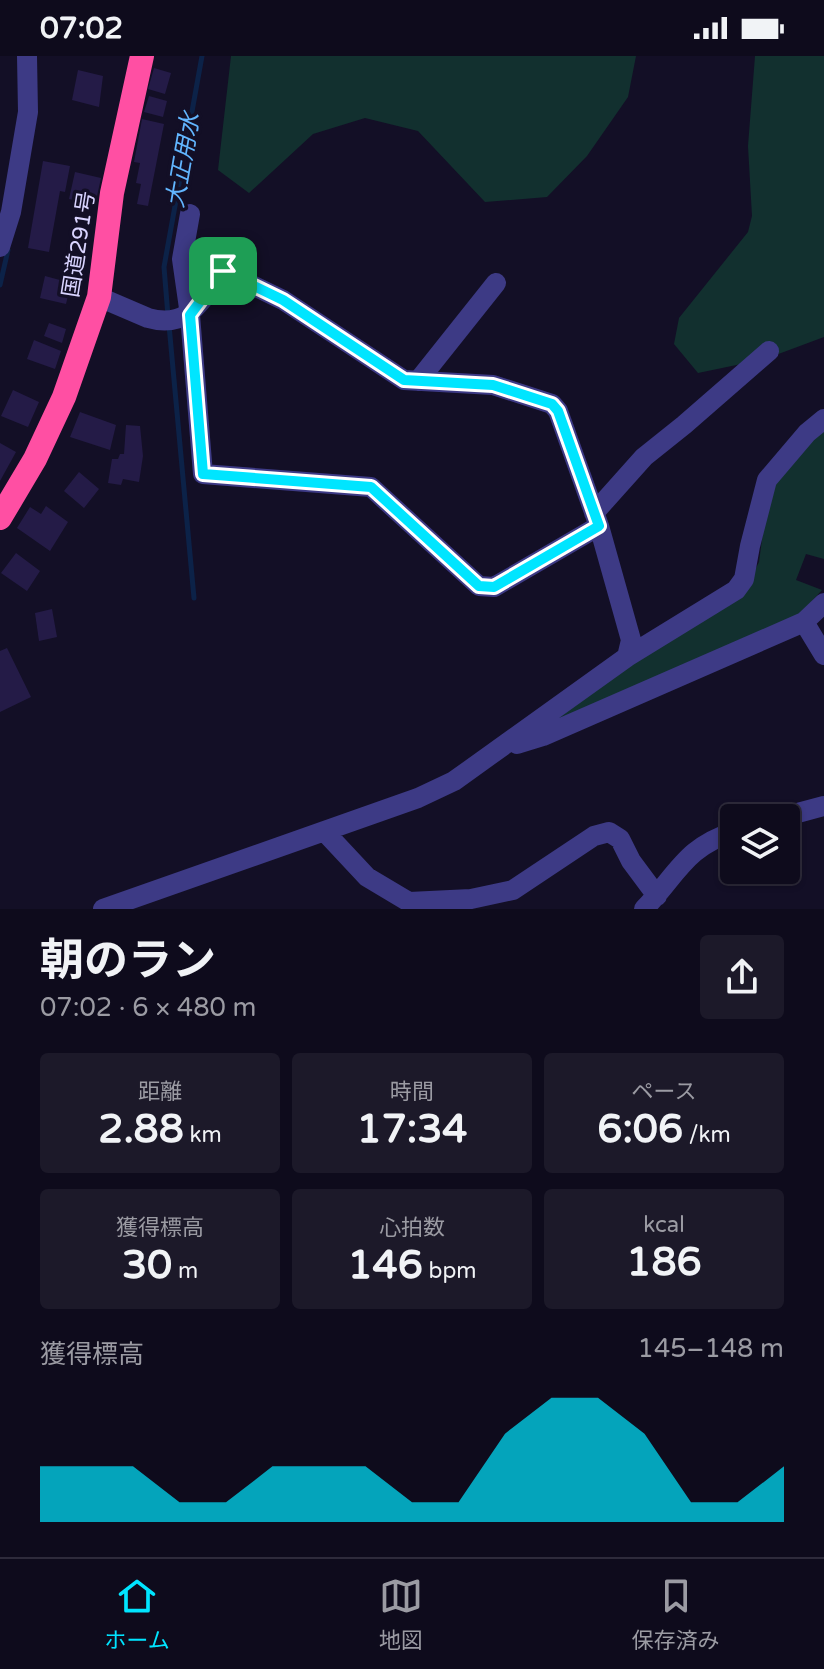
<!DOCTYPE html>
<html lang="ja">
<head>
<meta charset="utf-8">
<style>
	:root { --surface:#0e0b1c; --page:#1c1929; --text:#f1f3f6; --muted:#9b9ba3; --line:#2e2b3b; --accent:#00e5ff }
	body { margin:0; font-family:"Varela Round","Noto Sans JP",sans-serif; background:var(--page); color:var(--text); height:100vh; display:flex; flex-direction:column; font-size:30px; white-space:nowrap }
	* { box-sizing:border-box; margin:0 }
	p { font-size:26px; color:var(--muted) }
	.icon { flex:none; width:44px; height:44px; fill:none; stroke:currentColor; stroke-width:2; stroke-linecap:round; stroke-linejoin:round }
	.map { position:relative; height:853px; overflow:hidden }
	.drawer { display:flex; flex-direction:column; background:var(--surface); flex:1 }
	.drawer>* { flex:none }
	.controls { position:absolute; left:720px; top:748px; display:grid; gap:16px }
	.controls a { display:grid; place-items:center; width:80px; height:80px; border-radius:8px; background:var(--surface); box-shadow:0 2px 6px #0004,0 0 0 2px var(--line); font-size:40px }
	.pin { position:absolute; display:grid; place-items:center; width:68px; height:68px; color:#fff; margin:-34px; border-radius:16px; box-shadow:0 4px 12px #0006 }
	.round { display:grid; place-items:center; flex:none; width:84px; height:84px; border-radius:8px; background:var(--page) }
	.overview { display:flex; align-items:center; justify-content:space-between; height:136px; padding:0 40px }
	h1 { font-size:44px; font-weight:700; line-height:60px }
	.metrics { display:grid; grid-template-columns:repeat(3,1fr); gap:12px; height:136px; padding:8px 40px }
	.metrics div { display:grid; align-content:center; border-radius:8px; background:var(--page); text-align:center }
	.metrics b { font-size:40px; font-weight:700 }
	.metrics small { font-size:22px; font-weight:400 }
	.metrics p { font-size:22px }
	.chart { height:224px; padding:16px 40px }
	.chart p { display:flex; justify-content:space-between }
	.chart svg { width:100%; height:144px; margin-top:8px; fill:var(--accent); opacity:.7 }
	.status { display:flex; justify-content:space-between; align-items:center; height:56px; padding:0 40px; background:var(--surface); direction:ltr }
	.status svg { height:22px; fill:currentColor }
	.tabs { display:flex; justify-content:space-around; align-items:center; height:112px; border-top:2px solid var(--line); background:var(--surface); font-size:22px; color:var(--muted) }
	.tabs a { display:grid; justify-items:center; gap:4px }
	.tabs .current { color:var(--accent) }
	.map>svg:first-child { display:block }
</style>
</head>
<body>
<div class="status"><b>07:02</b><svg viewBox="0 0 49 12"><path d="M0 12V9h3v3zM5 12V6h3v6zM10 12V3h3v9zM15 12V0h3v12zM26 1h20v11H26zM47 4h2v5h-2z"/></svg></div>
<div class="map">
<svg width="824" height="853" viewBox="0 0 824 853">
	<rect width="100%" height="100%" fill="#130f26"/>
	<path fill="#12302f" d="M 231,0 L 636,0 L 628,41 L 587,100 L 547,141 L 485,146 L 418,75 L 365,62 L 313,78 L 249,137 L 218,114 Z
		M 755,0 L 824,0 L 824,281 L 765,303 L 698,317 L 674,288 L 679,262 L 748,176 L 752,160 L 748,90 Z
		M 824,371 L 824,503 L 806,498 L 796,524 L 822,534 L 794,565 L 544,672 L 631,605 L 748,528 L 759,506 L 767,446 L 775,422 Z"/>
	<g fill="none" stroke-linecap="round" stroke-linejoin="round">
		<path stroke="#0c2248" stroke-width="5" d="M 0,229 L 8,194
			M 168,260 L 164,211 L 202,0
			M 169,269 L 194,542"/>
	</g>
	<path fill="#241b47" d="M 154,12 L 171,17 L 165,38 L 148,33 Z
		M 78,14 L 103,20 L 99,51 L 72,44 Z
		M 149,40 L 167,45 L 163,61 L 144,56 Z
		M 142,63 L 164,68 L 148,150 L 137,148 L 141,128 L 136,127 L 140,107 L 134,106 Z
		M 43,105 L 70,110 L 65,136 L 60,135 L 49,196 L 28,192 Z
		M 75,116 L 101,122 L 95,149 L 69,143 Z
		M 45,220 L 71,227 L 66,248 L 40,242 Z
		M 49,267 L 66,273 L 62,287 L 44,280 Z
		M 34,284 L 61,295 L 55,313 L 27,303 Z
		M 13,334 L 39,346 L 28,371 L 1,360 Z
		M 80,356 L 116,369 L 110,394 L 70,381 Z
		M 126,369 L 140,370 L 143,400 L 139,426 L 123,423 L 121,429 L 108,427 L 112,403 L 118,403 L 120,398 L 124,398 Z
		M 0,387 L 16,396 L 0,425 Z
		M 79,416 L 99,433 L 84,452 L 64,435 Z
		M 46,450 L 68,466 L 50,495 L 17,472 L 30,451 L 41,458 Z
		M 16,497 L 40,515 L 27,535 L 1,517 Z
		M 52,553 L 57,581 L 39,585 L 35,557 Z
		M 7,592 L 31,641 L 0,656 L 0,595 Z"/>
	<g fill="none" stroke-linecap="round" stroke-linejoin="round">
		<path stroke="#3d3a85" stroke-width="20" d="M 190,158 L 182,203 L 190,259 L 203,418 L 371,431 L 479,530 L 494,531 L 599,470
			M 0,191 L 11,156 L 28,56 L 27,0
			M 99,241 L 148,262 C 189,274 202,243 223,215 L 283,244 L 404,324 L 493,329 L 552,348 L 558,355 L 599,470 L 631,584 L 627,601
			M 418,325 L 496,227
			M 594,457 L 644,401 L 684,369 L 769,295
			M 804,566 L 824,599
			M 517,688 L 543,680 L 804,566 L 824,547
			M 779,762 L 824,750
			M 324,775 L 367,821 L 409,846 L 471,843 L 513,834 L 594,780 L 609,776 L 620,783 L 631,805 L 657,840
			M 103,853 L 418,742 L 454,725 L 627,601 L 736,534 L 744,523 L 750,490 L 767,424 L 807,377 L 824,363
			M 644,853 C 677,819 686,790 734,776"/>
		<path stroke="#ff4fa3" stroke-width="24" d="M 0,462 L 35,403 L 64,341 L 99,241 L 112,137 L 142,0"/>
	</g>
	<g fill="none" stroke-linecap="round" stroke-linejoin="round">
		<g stroke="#fff" stroke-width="16">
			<path id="route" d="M 223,215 L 283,244 L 404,324 L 493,329 L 552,348 L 558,355 L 599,470 L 494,531 L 479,530 L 371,431 L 203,418 L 190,259 Z"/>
		</g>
		<use href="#route" stroke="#00e5ff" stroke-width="10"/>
	</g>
	<g text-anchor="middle" stroke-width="7" stroke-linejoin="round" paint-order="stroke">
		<g font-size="22" fill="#d9d4ff" stroke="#130f26">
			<text transform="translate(78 188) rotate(-81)" y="8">国道291号</text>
		</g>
		<g font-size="24" font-style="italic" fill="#62b6ff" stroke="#130f26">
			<text transform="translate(183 104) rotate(-80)" y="8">大正用水</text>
		</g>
	</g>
</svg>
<div class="controls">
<a><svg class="icon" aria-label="layers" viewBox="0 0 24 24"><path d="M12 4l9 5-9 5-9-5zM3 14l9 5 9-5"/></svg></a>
</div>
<div class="pin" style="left:223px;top:215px;background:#1e9e55"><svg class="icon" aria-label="arrive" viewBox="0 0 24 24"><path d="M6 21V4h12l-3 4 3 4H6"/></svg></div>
</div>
<section class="drawer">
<div class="overview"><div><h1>朝のラン</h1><p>07:02 · 6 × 480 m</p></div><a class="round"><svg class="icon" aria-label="share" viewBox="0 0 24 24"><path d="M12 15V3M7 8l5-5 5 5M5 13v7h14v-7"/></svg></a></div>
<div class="metrics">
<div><p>距離</p><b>2.88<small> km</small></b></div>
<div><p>時間</p><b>17:34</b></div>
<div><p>ペース</p><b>6:06<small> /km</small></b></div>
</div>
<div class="metrics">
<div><p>獲得標高</p><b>30<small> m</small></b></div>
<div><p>心拍数</p><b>146<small> bpm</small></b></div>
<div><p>kcal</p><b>186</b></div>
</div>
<div class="chart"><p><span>獲得標高</span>145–148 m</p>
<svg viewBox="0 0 160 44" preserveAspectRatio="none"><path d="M0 44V27L10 27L20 27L30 38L40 38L50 27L60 27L70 27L80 38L90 38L100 17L110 6L120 6L130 17L140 38L150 38L160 27V44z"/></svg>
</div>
</section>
<nav class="tabs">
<a class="current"><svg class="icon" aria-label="home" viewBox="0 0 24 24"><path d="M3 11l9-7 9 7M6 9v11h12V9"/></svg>ホーム</a>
<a><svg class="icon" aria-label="map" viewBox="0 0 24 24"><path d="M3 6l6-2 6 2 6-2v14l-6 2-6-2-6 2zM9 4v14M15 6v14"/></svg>地図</a>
<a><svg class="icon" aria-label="saved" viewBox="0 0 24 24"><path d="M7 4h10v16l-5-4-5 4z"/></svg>保存済み</a>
</nav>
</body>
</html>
